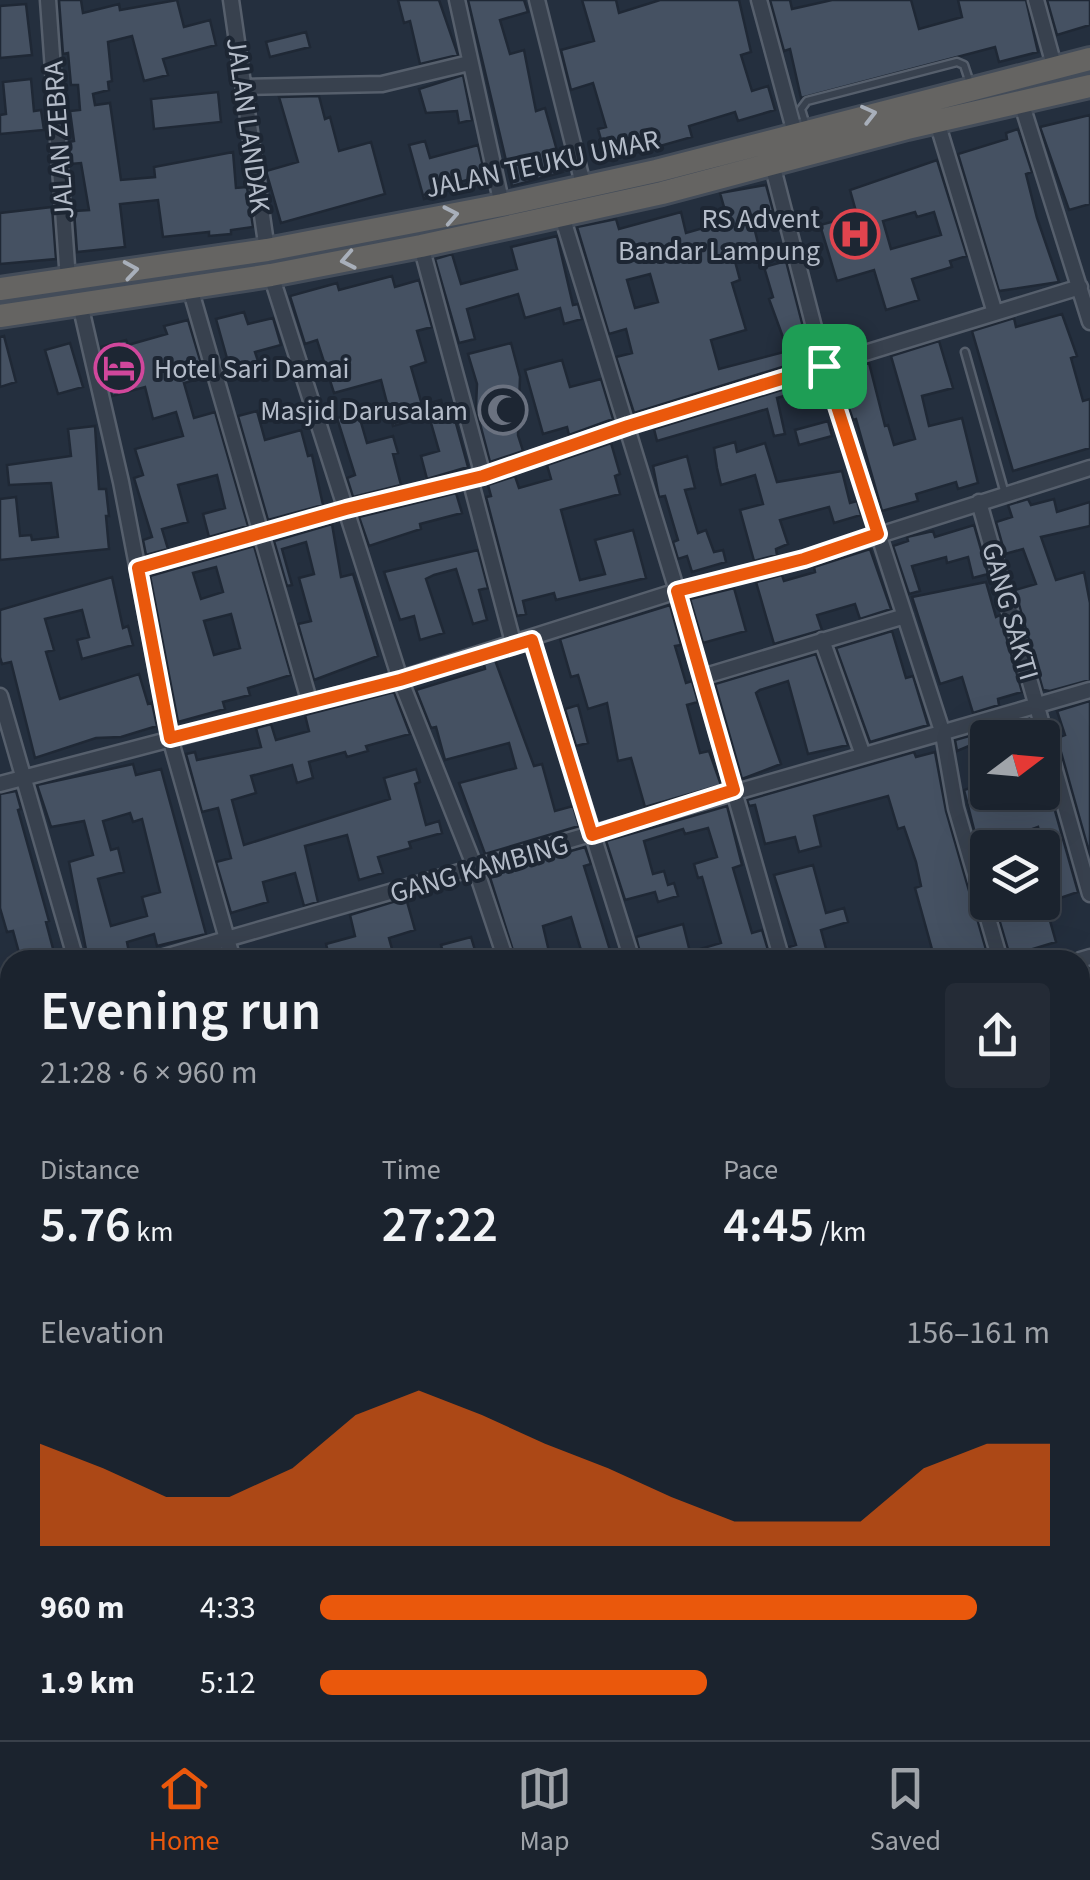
<!DOCTYPE html>
<html lang="en">
<head>
<meta charset="utf-8">
<style>
	:root { --surface:#1b232e; --page:#242b36; --text:#f1f3f6; --muted:#a0a4aa; --line:#39404a; --accent:#ea580c }
	body { margin:0; font-family:"Source Sans 3",sans-serif; background:var(--page); color:var(--text); height:100vh; display:flex; flex-direction:column; font-size:38px; white-space:nowrap }
	* { box-sizing:border-box; margin:0 }
	p { font-size:32px; color:var(--muted) }
	.icon { flex:none; width:55px; height:55px; fill:none; stroke:currentColor; stroke-width:2; stroke-linecap:round; stroke-linejoin:round }
	.map { position:relative; flex:1; overflow:hidden }
	.side { position:absolute; left:0px; top:950px; width:1090px; height:790px; display:flex; flex-direction:column; background:var(--surface); border-radius:30px 30px 0 0; box-shadow:0 10px 40px #0002,0 0 0 2px var(--line) }
	.side>* { flex:none }
	.needle { width:65px; rotate:74deg }
	.fabs { position:absolute; left:970px; top:720px; display:grid; gap:20px }
	.fabs a { display:grid; place-items:center; width:90px; height:90px; border-radius:10px; background:var(--surface); box-shadow:0 10px 40px #0002,0 0 0 2px var(--line); font-size:50px }
	.pin { position:absolute; display:grid; place-items:center; width:85px; height:85px; color:#fff; margin:-42px; border-radius:20px; box-shadow:0 5px 15px #0006 }
	.round { display:grid; place-items:center; flex:none; width:105px; height:105px; border-radius:10px; background:var(--page) }
	.head { display:flex; align-items:center; justify-content:space-between; height:170px; padding:0 40px }
	h1 { font-size:55px; font-weight:600; line-height:75px }
	.stats { display:grid; grid-template-columns:repeat(3,1fr); gap:15px; height:170px; padding:10px 40px }
	.stats div { display:grid; align-content:center }
	.stats b { font-size:50px; font-weight:600 }
	.stats small { font-size:28px; font-weight:400 }
	.stats p { font-size:28px }
	.chart { height:280px; padding:20px 40px }
	.chart p { display:flex; justify-content:space-between }
	.chart svg { width:100%; height:180px; margin-top:10px; fill:var(--accent); opacity:.7 }
	ul { padding:0 40px; list-style:none; font-size:32px }
	li { display:grid; grid-template-columns:160px 120px 1fr; align-items:center; height:75px }
	li i { height:25px; border-radius:12px; background:var(--accent) }
	.tab-bar { display:flex; justify-content:space-around; align-items:center; height:140px; border-top:2px solid var(--line); background:var(--surface); font-size:28px; color:var(--muted) }
	.tab-bar a { display:grid; justify-items:center; gap:5px }
	.tab-bar .selected { color:var(--accent) }
	.map>svg:first-child { display:block }
</style>
</head>
<body>
<div class="map">
<svg width="1090" height="1740" viewBox="0 0 1090 1740">
	<rect width="100%" height="100%" fill="#242f3e"/>
	<path fill="#455162" stroke="#1f2835" stroke-width="2.5" fill-rule="evenodd" d="M 59,0 L 81,0 L 83,13 L 119,4 L 120,10 L 177,0 L 184,27 L 210,20 L 216,45 L 163,59 L 168,75 L 144,81 L 132,36 L 108,42 L 112,81 L 108,82 L 109,90 L 93,94 L 95,105 L 110,103 L 121,180 L 155,177 L 154,167 L 233,152 L 236,188 L 247,187 L 253,227 L 231,230 L 231,234 L 209,236 L 209,232 L 163,237 L 158,200 L 120,204 L 125,247 L 77,252 L 74,211 L 89,210 L 81,163 L 70,164 L 69,142 L 74,141 L 70,111 L 80,110 L 78,85 L 71,85 L 68,53 L 63,54 Z
		M 398,0 L 439,0 L 458,55 L 420,64 L 410,21 L 404,23 Z
		M 468,0 L 524,0 L 528,12 L 500,20 L 510,54 L 524,50 L 536,111 L 545,108 L 563,172 L 512,186 Z
		M 582,0 L 616,0 L 619,13 L 660,0 L 739,0 L 751,52 L 741,55 L 752,91 L 768,86 L 775,110 L 738,121 L 735,112 L 689,126 L 692,137 L 607,161 L 598,129 L 606,127 L 593,83 L 571,90 L 561,50 L 594,41 Z
		M 770,0 L 790,0 L 792,9 L 832,0 L 911,0 L 919,29 L 962,17 L 958,0 L 1026,0 L 1038,52 L 999,62 L 995,47 L 801,98 L 790,49 L 784,51 Z
		M 1047,0 L 1090,0 L 1090,25 L 1057,35 Z
		M 26,4 L 32,55 L 0,58 L 0,6 Z
		M 306,32 L 310,47 L 270,57 L 266,42 Z
		M 463,75 L 472,120 L 459,123 L 457,111 L 426,113 L 419,89 Z
		M 31,79 L 34,111 L 41,110 L 44,130 L 0,134 L 0,115 L 6,114 L 3,82 Z
		M 218,92 L 221,122 L 154,129 L 151,99 Z
		M 319,96 L 325,119 L 330,117 L 339,151 L 371,142 L 385,194 L 281,223 L 266,171 L 298,162 L 279,97 Z
		M 1090,115 L 1090,204 L 1069,210 L 1040,127 Z
		M 1018,129 L 1032,172 L 1026,174 L 1037,218 L 1059,282 L 999,291 L 958,154 L 1007,139 L 1006,133 Z
		M 425,141 L 430,158 L 478,145 L 485,175 L 438,188 L 440,195 L 424,199 L 409,145 Z
		M 937,160 L 967,256 L 950,261 L 952,267 L 912,279 L 919,300 L 886,310 L 874,270 L 837,281 L 820,225 L 857,215 L 850,190 ZM 915,212 L 917,217 L 934,212 L 941,235 L 891,249 L 883,221 Z
		M 766,185 L 777,225 L 755,231 L 758,243 L 732,250 L 740,280 L 732,283 L 746,330 L 711,340 L 719,369 L 788,351 L 769,299 L 773,297 L 764,267 L 786,261 L 811,358 L 634,413 L 616,357 L 632,353 L 626,329 L 609,334 L 577,227 L 616,219 L 619,229 L 681,212 L 686,233 L 728,221 L 720,193 ZM 650,274 L 658,302 L 635,308 L 627,280 Z
		M 52,207 L 56,259 L 0,264 L 0,213 Z
		M 557,236 L 573,305 L 578,304 L 582,319 L 564,324 L 560,308 L 525,318 L 518,294 L 467,309 L 475,339 L 459,343 L 435,259 L 452,254 L 461,284 L 517,269 L 511,247 Z
		M 392,276 L 395,287 L 419,280 L 432,327 L 417,331 L 426,362 L 411,367 L 422,405 L 441,400 L 446,419 L 454,416 L 468,467 L 427,479 L 421,456 L 439,451 L 429,416 L 393,426 L 381,380 L 334,393 L 317,340 L 305,344 L 290,296 L 337,283 L 339,290 Z
		M 244,312 L 248,324 L 273,318 L 281,345 L 255,352 L 258,361 L 230,369 L 216,319 Z
		M 1062,314 L 1077,356 L 1071,358 L 1083,401 L 1090,399 L 1090,448 L 1013,471 L 972,331 L 1014,318 L 1016,327 Z
		M 188,320 L 205,377 L 184,383 L 194,418 L 215,412 L 248,526 L 209,537 L 203,514 L 225,508 L 217,475 L 178,485 L 188,522 L 162,529 L 168,549 L 146,555 L 143,540 L 152,537 L 134,478 L 143,475 L 135,449 L 183,436 L 176,412 L 153,419 L 145,387 L 112,396 L 101,347 L 126,340 L 128,345 L 167,334 L 164,326 Z
		M 4,336 L 16,382 L 0,387 L 0,337 Z
		M 939,341 L 953,388 L 922,396 L 929,426 L 962,418 L 978,483 L 958,489 L 956,482 L 916,494 L 918,501 L 882,511 L 856,419 L 853,420 L 837,373 L 869,363 L 885,426 L 888,425 L 894,445 L 915,439 L 891,356 Z
		M 70,343 L 83,387 L 58,394 L 45,350 Z
		M 511,343 L 520,377 L 518,435 L 523,451 L 490,462 L 476,408 L 477,384 L 468,354 Z
		M 562,360 L 570,387 L 601,379 L 613,419 L 569,435 L 567,427 L 543,434 L 525,370 Z
		M 817,379 L 822,394 L 802,400 L 799,392 L 777,398 L 785,434 L 774,436 L 767,409 L 657,441 L 654,429 Z
		M 257,411 L 265,440 L 301,430 L 308,456 L 312,455 L 323,505 L 268,520 L 238,416 Z
		M 358,412 L 367,443 L 393,436 L 398,453 L 393,454 L 401,485 L 353,497 L 347,478 L 355,475 L 337,418 Z
		M 828,421 L 832,436 L 799,445 L 795,430 Z
		M 95,426 L 99,489 L 106,489 L 109,516 L 106,516 L 109,549 L 0,560 L 0,499 L 16,497 L 20,536 L 31,535 L 32,540 L 58,537 L 51,483 L 9,485 L 7,465 L 71,456 L 68,429 Z
		M 735,442 L 737,452 L 765,443 L 777,482 L 842,471 L 850,503 L 857,501 L 861,515 L 834,523 L 829,507 L 780,520 L 788,544 L 776,549 L 777,555 L 754,561 L 740,510 L 763,504 L 755,475 L 721,485 L 717,468 L 714,448 Z
		M 611,443 L 620,474 L 615,476 L 620,494 L 561,510 L 580,580 L 605,574 L 595,540 L 633,530 L 646,578 L 556,600 L 554,593 L 523,601 L 526,614 L 517,616 L 486,497 L 491,496 L 488,485 L 515,476 L 519,488 L 551,479 L 547,465 Z
		M 687,456 L 695,488 L 685,490 L 698,533 L 706,530 L 714,552 L 723,550 L 726,562 L 692,572 L 687,556 L 678,559 L 673,542 L 678,540 L 665,496 L 659,497 L 653,466 Z
		M 456,493 L 462,513 L 420,524 L 421,529 L 369,546 L 359,517 Z
		M 1028,499 L 1031,505 L 1054,499 L 1057,512 L 1090,502 L 1090,526 L 1041,537 L 1056,580 L 1084,572 L 1090,603 L 1090,680 L 1050,691 L 1043,690 L 1015,590 L 1036,584 L 1023,549 L 1005,554 L 996,522 L 1012,517 L 1008,505 Z
		M 332,524 L 341,577 L 353,574 L 378,656 L 314,680 L 298,624 L 311,621 L 299,578 L 314,574 L 306,542 L 282,549 L 292,585 L 287,586 L 274,541 Z
		M 974,525 L 988,574 L 973,578 L 968,557 L 947,563 L 946,557 L 912,566 L 920,591 L 909,594 L 893,546 L 908,541 L 907,537 L 933,531 L 935,537 Z
		M 254,546 L 291,675 L 248,688 L 250,695 L 223,702 L 225,709 L 178,722 L 150,576 ZM 216,567 L 223,592 L 201,599 L 193,573 ZM 231,614 L 240,648 L 214,655 L 204,621 Z
		M 870,549 L 891,609 L 860,619 L 855,604 L 817,615 L 822,630 L 774,644 L 756,582 L 782,575 L 784,581 L 815,572 L 814,567 Z
		M 478,550 L 488,588 L 479,590 L 487,620 L 473,624 L 456,569 L 434,575 L 426,579 L 444,633 L 420,640 L 414,616 L 400,620 L 384,572 Z
		M 112,577 L 123,628 L 128,626 L 133,645 L 82,659 L 77,640 L 89,637 L 82,610 L 45,619 L 54,650 L 46,652 L 54,679 L 60,699 L 139,674 L 148,704 L 152,703 L 157,726 L 121,737 L 96,738 L 35,758 L 11,662 L 2,664 L 0,657 L 0,610 Z
		M 986,582 L 996,617 L 1000,615 L 1022,692 L 998,699 L 999,705 L 973,713 L 962,677 L 940,684 L 912,597 Z
		M 734,588 L 746,631 L 703,643 L 690,599 Z
		M 670,605 L 681,645 L 675,646 L 686,683 L 692,681 L 698,702 L 687,705 L 700,753 L 709,751 L 721,785 L 645,807 L 631,758 L 618,761 L 607,703 L 588,709 L 578,675 L 571,677 L 560,639 Z
		M 892,631 L 906,678 L 913,676 L 928,725 L 870,742 L 836,648 Z
		M 816,654 L 848,745 L 808,754 L 788,681 L 760,690 L 756,693 L 781,764 L 742,779 L 715,684 Z
		M 495,660 L 534,766 L 542,764 L 555,811 L 573,806 L 579,826 L 485,854 L 459,783 L 516,768 L 509,743 L 445,760 L 436,727 L 431,728 L 416,690 L 485,669 L 484,664 Z
		M 394,692 L 410,734 L 366,746 L 368,751 L 347,757 L 345,752 L 309,762 L 313,778 L 297,783 L 292,765 L 251,776 L 256,793 L 232,800 L 244,845 L 390,799 L 384,778 L 416,769 L 420,782 L 415,784 L 426,825 L 439,821 L 442,833 L 409,842 L 411,848 L 378,857 L 383,873 L 359,880 L 347,835 L 305,846 L 318,902 L 304,906 L 295,873 L 263,882 L 268,902 L 231,913 L 216,862 L 231,858 L 218,808 L 202,812 L 186,754 L 195,752 L 197,760 L 261,747 L 256,728 L 271,724 L 276,740 L 309,731 L 305,715 Z
		M 1090,701 L 1090,855 L 1057,738 L 1065,735 L 1057,711 Z
		M 578,705 L 588,743 L 576,746 L 565,709 Z
		M 1029,719 L 1035,738 L 988,738 L 957,751 L 955,740 Z
		M 914,752 L 916,757 L 935,752 L 946,811 L 989,960 L 935,960 L 915,888 L 921,886 L 916,862 L 904,827 L 898,829 L 888,796 L 814,816 L 821,846 L 799,852 L 795,837 L 765,844 L 755,805 L 749,806 L 747,800 Z
		M 133,764 L 136,775 L 161,769 L 206,934 L 157,946 L 154,934 L 127,942 L 130,957 L 88,960 L 69,862 L 93,855 L 84,821 L 51,827 L 37,785 ZM 130,813 L 133,822 L 142,819 L 160,892 L 142,897 L 147,916 L 111,926 L 98,879 L 124,872 L 118,848 L 111,850 L 103,821 Z
		M 1042,765 L 1078,892 L 1045,903 L 1056,942 L 1010,956 L 994,902 L 1042,902 L 1042,843 L 1038,827 L 979,849 L 964,790 L 988,782 L 988,792 L 1018,792 L 1020,799 L 1042,793 Z
		M 16,791 L 21,809 L 18,810 L 49,921 L 46,922 L 56,960 L 21,960 L 13,931 L 7,932 L 0,908 L 0,794 Z
		M 727,806 L 742,865 L 733,868 L 752,933 L 762,930 L 771,960 L 642,960 L 636,937 L 683,924 L 690,952 L 721,943 L 702,877 L 698,878 L 694,864 L 717,857 L 708,828 L 685,834 L 683,829 L 644,841 L 653,874 L 664,871 L 668,885 L 674,883 L 678,896 L 658,902 L 655,892 L 625,900 L 606,841 Z
		M 585,847 L 591,864 L 584,866 L 613,960 L 584,960 L 571,917 L 543,926 L 551,960 L 516,960 L 489,874 Z
		M 813,865 L 826,913 L 844,908 L 848,922 L 821,930 L 829,960 L 792,960 L 789,947 L 796,945 L 774,875 Z
		M 406,898 L 415,930 L 389,938 L 395,960 L 330,960 L 326,944 L 355,936 L 350,915 Z
		M 471,937 L 477,957 L 445,960 L 441,945 Z"/>
	<g fill="none" stroke-linecap="round" stroke-linejoin="round">
		<g stroke="#565f6c" stroke-width="11">
			<path id="service" d="M 807,129 L 801,109 L 807,101 L 957,62 L 964,65 L 970,83
				M 965,352 L 1005,494"/>
		</g>
		<g stroke="#565f6c" stroke-width="19">
			<path id="minor" d="M 48,0 L 68,280
				M 231,0 L 267,250
				M 457,0 L 502,205
				M 537,0 L 584,188
				M 759,0 L 795,133
				M 1036,0 L 1055,69
				M 245,87 L 382,84 L 469,63
				M 1022,105 L 1090,322
				M 937,122 L 995,313
				M 772,164 L 824,366 L 943,734 L 956,808 L 1000,960
				M 562,216 L 677,591 L 782,960
				M 421,246 L 483,476
				M 271,275 L 400,679 L 476,870 L 506,960
				M 190,288 L 309,700
				M 80,304 L 121,482 L 170,738 L 233,960
				M 470,479 L 514,646
				M 979,502 L 1090,894
				M 138,568 L 347,509 L 483,476 L 627,426 L 1080,287
				M 532,640 L 632,960
				M 822,640 L 863,755
				M 702,677 L 905,616
				M 0,696 L 76,960
				M 0,784 L 400,679 L 677,591 L 804,559 L 1090,468
				M 154,960 L 1090,690
				M 1080,960 L 1090,957
				M 0,1048 L 10,1050
				M 0,1199 L 10,1200
				M 0,1602 L 10,1604
				M 1080,1605 L 1090,1604
				M 199,1730 L 207,1740
				M 633,1730 L 648,1740
				M 812,1730 L 814,1740
				M 904,1730 L 906,1740
				M 1028,1730 L 1028,1740
				M 119,1740 L 126,1730
				M 252,1740 L 259,1730
				M 367,1740 L 377,1730"/>
		</g>
		<g stroke="#565f6c" stroke-width="25">
			<path id="secondary" d="M 1080,1197 L 1090,1195
				M 0,1340 L 10,1342"/>
		</g>
		<g stroke="#434c59" stroke-width="28">
			<path id="trunk" d="M 0,289 L 267,250 L 502,205 L 656,171 L 1090,59
				M 0,316 L 271,275 L 421,246 L 662,193 L 907,128 L 1090,86"/>
		</g>
		<path stroke="#44595c" stroke-width="2.5" stroke-dasharray="8 8" stroke-linecap="butt" d="M 743,1740 L 745,1730"/>
		<use href="#service" stroke="#38414e" stroke-width="6"/>
		<use href="#minor" stroke="#38414e" stroke-width="14"/>
		<use href="#secondary" stroke="#465061" stroke-width="20"/>
		<use href="#trunk" stroke="#656462" stroke-width="22"/>
		<path stroke="#5a6575" stroke-width="5" stroke-dasharray="10 10" stroke-linecap="butt" d="M 0,1098 L 10,1100
			M 1080,1150 L 1090,1150"/>
	</g>
	<defs><path id="oneway-chevron" d="M-2-3.5L2.5 0L-2 3.5" fill="none" stroke-width="1.6" stroke-linecap="round" stroke-linejoin="round" transform="scale(2.5)"/></defs>
	<g stroke="#a8afba">
		<use href="#oneway-chevron" transform="translate(869 114) rotate(-14)"/>
		<use href="#oneway-chevron" transform="translate(451 215) rotate(-11)"/>
		<use href="#oneway-chevron" transform="translate(348 260) rotate(169)"/>
		<use href="#oneway-chevron" transform="translate(131 270) rotate(-9)"/>
	</g>
	<g fill="none" stroke-linecap="round" stroke-linejoin="round">
		<g stroke="#fff" stroke-width="20">
			<path id="route" d="M 824,366 L 878,534 L 804,559 L 677,591 L 734,790 L 592,835 L 532,640 L 400,680 L 170,738 L 138,568 L 346,509 L 483,476 L 628,426 Z"/>
		</g>
		<use href="#route" stroke="#ea580c" stroke-width="12"/>
	</g>
	<defs>
		<g id="hospital-ring" transform="scale(2.5)"><circle r="9.5" fill="#1d2633" stroke="#e0444e" stroke-width="1.5"/><path d="M-5-5h3v3.5h4V-5h3V5h-3V1.5h-4V5h-3Z" fill="#e0444e"/></g>
		<g id="hotel-ring" transform="scale(2.5)"><circle r="9.5" fill="#1d2633" stroke="#d1479c" stroke-width="1.5"/><path d="M-6-4.5h1.5V1H6V5H4.5V3h-9V5H-6ZM-4 0a1.8 1.8 0 1 1 3.6 0ZM.5 0V-2.5h3Q6-2.5 6 0Z" fill="#d1479c"/></g>
		<g id="mosque-ring" transform="scale(2.5)"><circle r="9.5" fill="#1d2633" stroke="#6b7280" stroke-width="1.5"/><path d="M3.5-4.9A6 6 0 1 0 3.5 4.9A5 5 0 1 1 3.5-4.9Z" fill="#6b7280"/></g>
	</defs>
	<g fill-rule="evenodd">
		<use href="#hospital-ring" x="855" y="234"/>
		<use href="#hotel-ring" x="119" y="368"/>
		<use href="#mosque-ring" x="503" y="410"/>
	</g>
	<g text-anchor="middle" stroke-width="8" stroke-linejoin="round" paint-order="stroke">
		<g font-size="28" fill="#b4bcc9" stroke="#1d2633">
			<text transform="translate(249 125) rotate(82)" y="10">JALAN LANDAK</text>
			<text transform="translate(58 140) rotate(-94)" y="10">JALAN ZEBRA</text>
			<text transform="translate(542 163) rotate(-12)" y="10">JALAN TEUKU UMAR</text>
			<text transform="translate(1011 611) rotate(74)" y="10">GANG SAKTI</text>
			<text transform="translate(479 868) rotate(-16)" y="10">GANG KAMBING</text>
		</g>
		<g font-size="28" fill="#b4bcc9" stroke="#1d2633" text-anchor="end">
			<text x="820" y="228">RS Advent<tspan x="820" dy="32">Bandar Lampung</tspan></text>
			<text x="154" y="378" text-anchor="start">Hotel Sari Damai</text>
			<text x="468" y="420">Masjid Darusalam</text>
		</g>
	</g>
</svg>
<div class="fabs">
<a><svg class="needle" viewBox="-14 -14 28 28"><path d="M0-13l5 13h-10z" fill="#e53935"/><path d="M0 13l5-13h-10z" fill="#a0a4aa"/></svg></a>
<a><svg class="icon" aria-label="layers" viewBox="0 0 24 24"><path d="M12 4l9 5-9 5-9-5zM3 14l9 5 9-5"/></svg></a>
</div>
<div class="pin" style="left:824px;top:366px;background:#1e9e55"><svg class="icon" aria-label="arrive" viewBox="0 0 24 24"><path d="M6 21V4h12l-3 4 3 4H6"/></svg></div>
<section class="side">
<div class="head"><div><h1>Evening run</h1><p>21:28 · 6 × 960 m</p></div><a class="round"><svg class="icon" aria-label="share" viewBox="0 0 24 24"><path d="M12 15V3M7 8l5-5 5 5M5 13v7h14v-7"/></svg></a></div>
<div class="stats">
<div><p>Distance</p><b>5.76<small> km</small></b></div>
<div><p>Time</p><b>27:22</b></div>
<div><p>Pace</p><b>4:45<small> /km</small></b></div>
</div>
<div class="chart"><p><span>Elevation</span>156–161 m</p>
<svg viewBox="0 0 160 44" preserveAspectRatio="none"><path d="M0 44V19L10 25L20 32L30 32L40 25L50 12L60 6L70 12L80 19L90 25L100 32L110 38L120 38L130 38L140 25L150 19L160 19V44z"/></svg>
</div>
<ul>
<li><b>960 m</b>4:33<i style="width:90%"></i></li>
<li><b>1.9 km</b>5:12<i style="width:53%"></i></li>
</ul>
</section>
</div>
<nav class="tab-bar">
<a class="selected"><svg class="icon" aria-label="home" viewBox="0 0 24 24"><path d="M3 11l9-7 9 7M6 9v11h12V9"/></svg>Home</a>
<a><svg class="icon" aria-label="map" viewBox="0 0 24 24"><path d="M3 6l6-2 6 2 6-2v14l-6 2-6-2-6 2zM9 4v14M15 6v14"/></svg>Map</a>
<a><svg class="icon" aria-label="saved" viewBox="0 0 24 24"><path d="M7 4h10v16l-5-4-5 4z"/></svg>Saved</a>
</nav>
</body>
</html>
